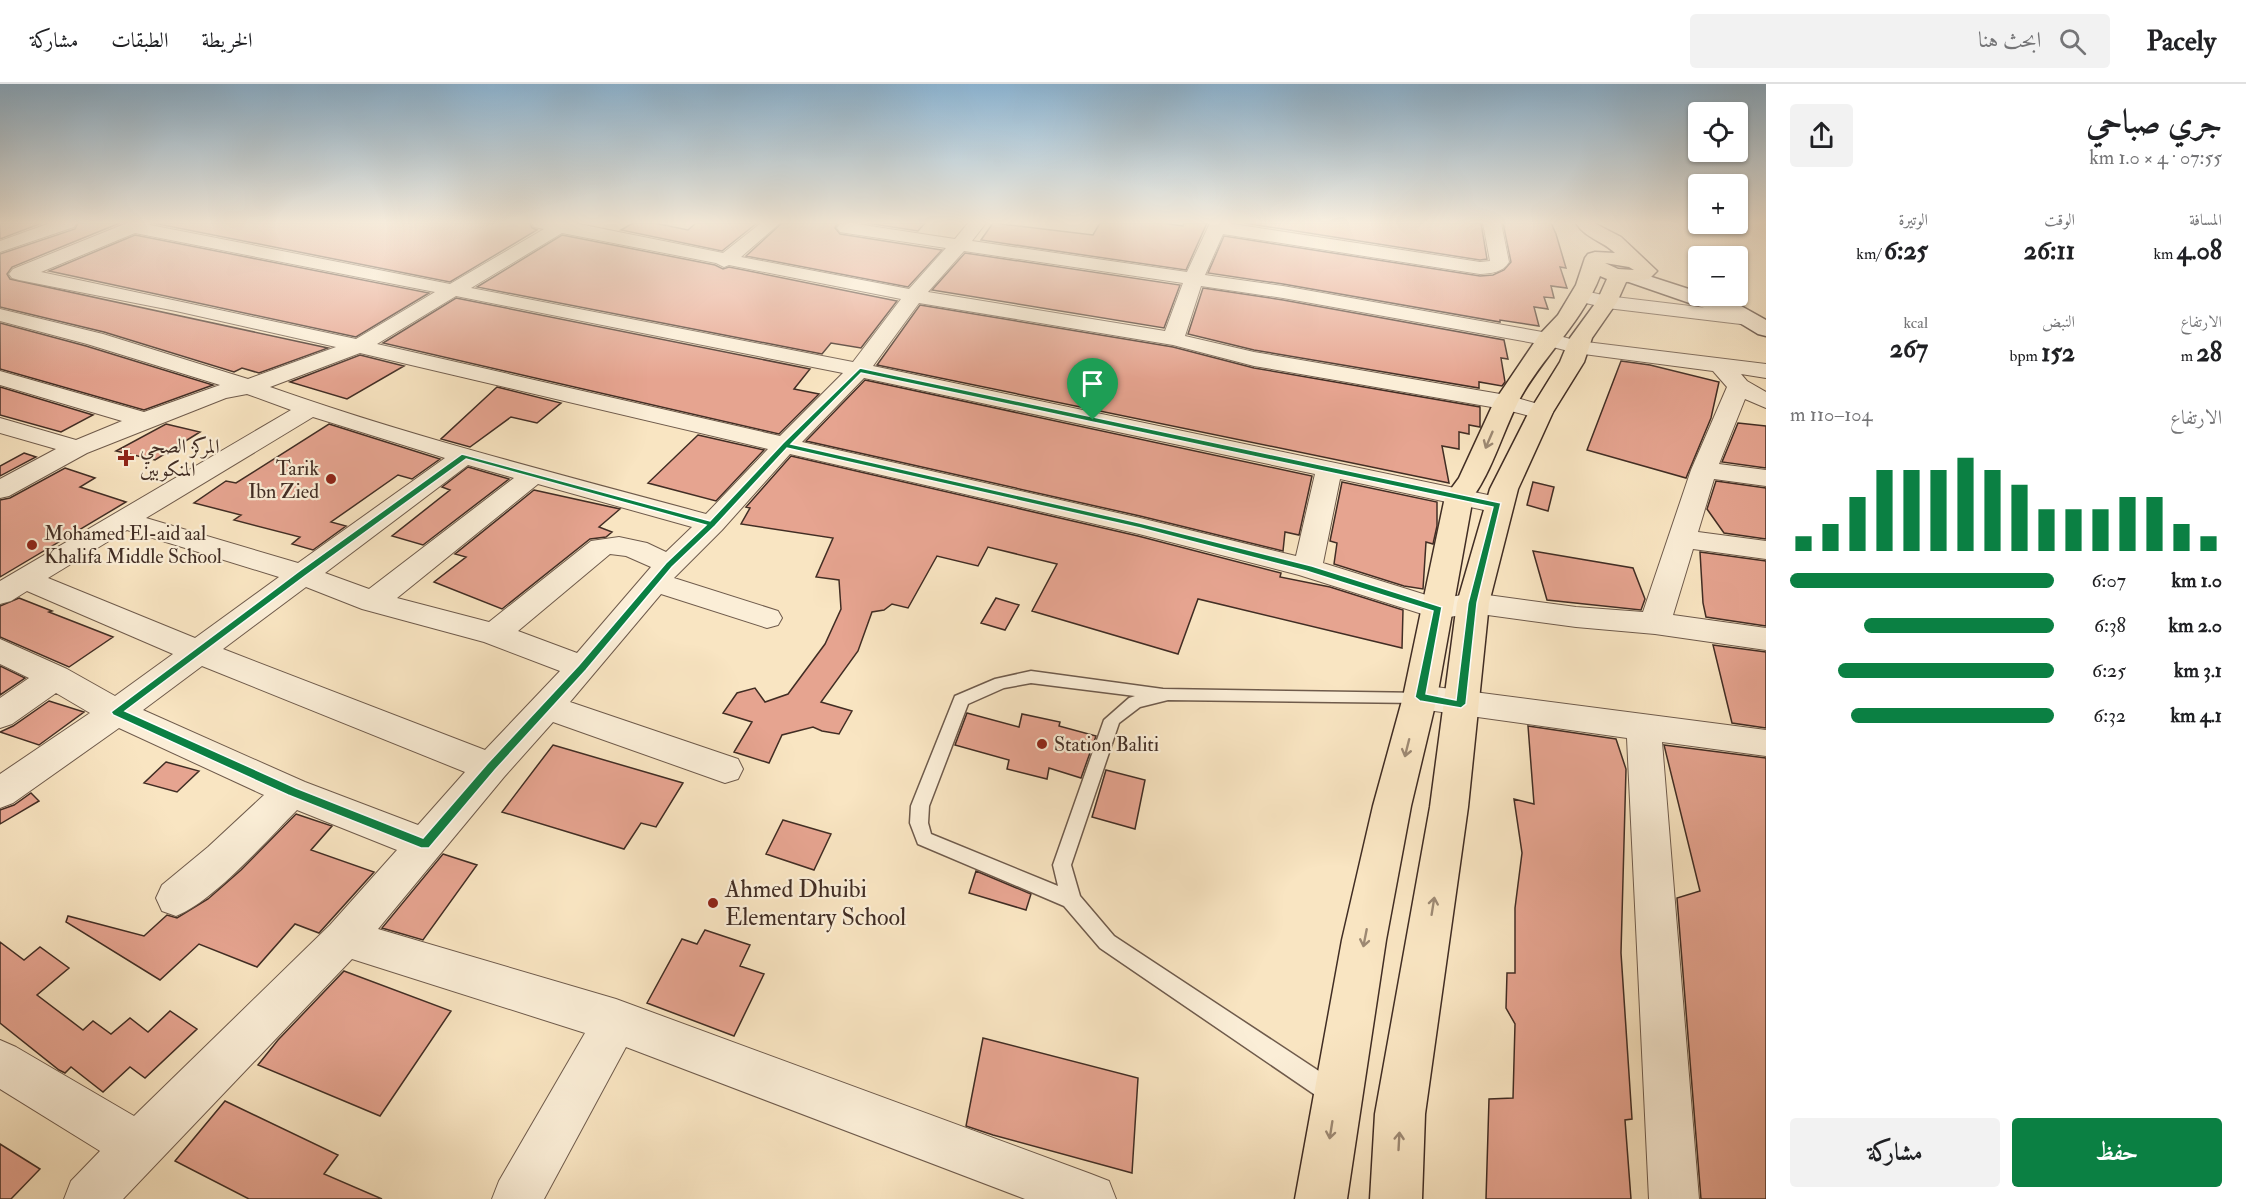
<!DOCTYPE html>
<html lang="ar">
<head>
<meta charset="utf-8">
<style>
	:root { --surface:#fff; --page:#f2f2f2; --text:#202124; --muted:#757577; --line:#e0e0e0; --accent:#0b8043 }
	body { margin:0; font-family:"IM FELL Double Pica",Amiri,serif; background:var(--page); color:var(--text); direction:rtl; height:100vh; display:flex; flex-direction:column; font-size:22px; white-space:nowrap }
	* { box-sizing:border-box; margin:0 }
	p { font-size:20px; color:var(--muted) }
	.icon { flex:none; width:33px; height:33px; fill:none; stroke:currentColor; stroke-width:2; stroke-linecap:round; stroke-linejoin:round }
	.map { position:relative; flex:1; overflow:hidden; direction:ltr }
	.sheet { display:flex; flex-direction:column; background:var(--surface); width:480px }
	.sheet>* { flex:none }
	.buttons { position:absolute; left:1688px; top:18px; display:grid; gap:12px }
	.buttons a { display:grid; place-items:center; width:60px; height:60px; border-radius:6px; background:var(--surface); box-shadow:0 2px 4px #0004; font-size:30px }
	.pin { position:absolute; display:grid; place-items:center; width:51px; height:51px; color:#fff; margin:-62px -26px; border-radius:50% 50% 50% 0; rotate:-45deg; box-shadow:0 0 6px #0007 }
	.pin .icon { rotate:45deg }
	.round { display:grid; place-items:center; flex:none; width:63px; height:63px; border-radius:6px; background:var(--page) }
	.headline { display:flex; align-items:center; justify-content:space-between; height:102px; padding:0 24px }
	h1 { font-size:33px; font-weight:800; line-height:45px }
	.stats { display:grid; grid-template-columns:repeat(3,1fr); gap:9px; height:102px; padding:6px 24px }
	.stats div { display:grid; align-content:center }
	.stats b { font-size:26px; font-weight:800 }
	.stats small { font-size:16px; font-weight:400 }
	.stats p { font-size:16px }
	.chart { height:168px; padding:12px 24px }
	.chart p { display:flex; justify-content:space-between }
	.chart svg { width:100%; height:108px; margin-top:6px; stroke:var(--accent); stroke-width:6 }
	.cta { display:flex; gap:12px; margin-top:auto; padding:12px 24px }
	.cta a { flex:1; height:69px; border-radius:6px; background:var(--accent); color:#fff; font-size:24px; font-weight:800; line-height:69px; text-align:center }
	.cta a+a { background:var(--page); color:var(--text) }
	ul { padding:0 24px; list-style:none; font-size:20px }
	li { display:grid; grid-template-columns:96px 72px 1fr; align-items:center; height:45px }
	li i { height:15px; border-radius:8px; background:var(--accent) }
	header { display:flex; align-items:center; gap:36px; box-sizing:border-box; height:84px; padding:0 30px; background:var(--surface); border-bottom:2px solid var(--line) }
	header strong { font-size:28px }
	nav { display:flex; gap:33px; margin-inline-start:auto; font-size:21px }
	.search { width:420px; height:54px; background:var(--page); display:flex; align-items:center; gap:15px; box-sizing:border-box; padding:0 21px; border-radius:6px; color:var(--muted); font-size:22px }
	main { display:flex; flex:1; min-height:0 }
	.map>svg:first-child { display:block }
</style>
</head>
<body>
<header>
<strong>Pacely</strong>
<div class="search"><svg class="icon" aria-label="search" viewBox="0 0 24 24"><circle cx="10" cy="10" r="6"/><path d="M15 15l6 6"/></svg>ابحث هنا</div>
<nav><a>الخريطة</a><a>الطبقات</a><a>مشاركة</a></nav>
</header>
<main>
<section class="sheet">
<div class="headline"><div><h1>جري صباحي</h1><p>07:55 · 4 × 1.0 km</p></div><a class="round"><svg class="icon" aria-label="share" viewBox="0 0 24 24"><path d="M12 15V3M7 8l5-5 5 5M5 13v7h14v-7"/></svg></a></div>
<div class="stats">
<div><p>المسافة</p><b>4.08<small> km</small></b></div>
<div><p>الوقت</p><b>26:11</b></div>
<div><p>الوتيرة</p><b>6:25<small> /km</small></b></div>
</div>
<div class="stats">
<div><p>الارتفاع</p><b>28<small> m</small></b></div>
<div><p>النبض</p><b>152<small> bpm</small></b></div>
<div><p>kcal</p><b>267</b></div>
</div>
<div class="chart"><p><span>الارتفاع</span>104–110 m</p>
<svg viewBox="0 0 160 44" preserveAspectRatio="none"><path d="M5 44V38M15 44V33M25 44V22M35 44V11M45 44V11M55 44V11M65 44V6M75 44V11M85 44V17M95 44V27M105 44V27M115 44V27M125 44V22M135 44V22M145 44V33M155 44V38"/></svg>
</div>
<ul>
<li><b>1.0 km</b>6:07<i style="width:100%"></i></li>
<li><b>2.0 km</b>6:38<i style="width:72%"></i></li>
<li><b>3.1 km</b>6:25<i style="width:82%"></i></li>
<li><b>4.1 km</b>6:32<i style="width:77%"></i></li>
</ul>
<div class="cta"><a>حفظ</a><a>مشاركة</a></div>
</section>
<div class="map">
<svg width="1766" height="1115" viewBox="0 0 1766 1115">
	<rect width="100%" height="100%" fill="#f9e5c2"/>
	<filter id="stains"><feTurbulence type="fractalNoise" baseFrequency=".00333" numOctaves="4"/><feColorMatrix values="0 0 0 0 .2 0 0 0 0 .09 0 0 0 0 .02 0 0 0 .5 -.17"/></filter>
	<radialGradient id="worn" r=".72"><stop offset=".6" stop-color="#630" stop-opacity="0"/><stop offset="1" stop-color="#630" stop-opacity=".3"/></radialGradient>
	<path fill="#e6a490" stroke="#412d24" stroke-width="1.5" d="M 0,139 L 42,139 L 0,155 Z
		M 78,139 L 120,139 L 12,183 L 7,190 L 10,195 L 328,264 L 259,289 L 242,284 L 234,288 L 104,248 L 0,223 L 0,170 L 75,145 Z
		M 153,139 L 530,139 L 532,144 L 537,146 L 450,198 Z
		M 633,139 L 654,139 L 688,146 L 696,139 L 757,139 L 722,167 L 621,146 Z
		M 782,139 L 838,139 L 835,144 L 840,150 L 942,166 L 908,203 L 746,172 Z
		M 867,139 L 925,139 L 918,147 Z
		M 993,139 L 1093,151 L 1100,139 L 1162,139 L 1183,142 L 1184,139 L 1207,139 L 1186,186 L 981,156 Z
		M 1244,139 L 1481,139 L 1487,175 L 1480,176 Z
		M 1503,139 L 1551,139 L 1556,150 L 1566,184 L 1560,183 L 1567,204 L 1551,202 L 1554,214 L 1544,213 L 1548,225 L 1534,223 L 1539,242 L 1500,236 L 1500,238 L 1283,200 L 1208,189 L 1224,152 L 1480,192 L 1493,191 L 1504,186 L 1511,178 Z
		M 135,151 L 429,209 L 356,253 L 49,187 Z
		M 562,151 L 715,181 L 723,185 L 729,183 L 897,217 L 861,264 L 831,259 L 822,270 L 477,203 Z
		M 965,169 L 1180,201 L 1164,244 L 932,206 Z
		M 1203,204 L 1283,216 L 1504,256 L 1508,275 L 1501,274 L 1505,298 L 1502,302 L 1479,298 L 1479,304 L 1254,266 L 1188,250 Z
		M 456,214 L 810,285 L 794,305 L 819,310 L 779,350 L 383,259 Z
		M 920,221 L 1173,263 L 1254,284 L 1480,323 L 1480,343 L 1469,341 L 1469,350 L 1459,348 L 1459,365 L 1442,362 L 1449,399 L 877,281 Z
		M 0,239 L 86,262 L 213,301 L 144,326 L 0,285 Z
		M 360,271 L 404,282 L 347,315 L 290,298 Z
		M 1621,277 L 1650,281 L 1719,298 L 1711,334 L 1686,394 L 1587,366 Z
		M 865,296 L 1312,392 L 1299,451 L 1285,448 L 1283,467 L 1140,432 L 806,357 Z
		M 0,303 L 93,331 L 61,348 L 0,331 Z
		M 497,303 L 561,319 L 537,339 L 511,333 L 470,363 L 441,355 Z
		M 1738,339 L 1766,342 L 1766,384 L 1722,378 Z
		M 166,340 L 200,348 L 155,376 L 116,367 Z
		M 329,340 L 440,375 L 412,395 L 398,391 L 331,438 L 346,442 L 313,466 L 292,460 L 300,453 L 234,436 L 241,431 L 194,419 L 226,397 L 236,399 Z
		M 698,351 L 764,366 L 716,417 L 648,399 Z
		M 24,369 L 36,373 L 0,392 L 0,382 Z
		M 791,372 L 1138,452 L 1281,489 L 1280,493 L 1330,503 L 1403,526 L 1402,564 L 1198,515 L 1178,570 L 1032,527 L 1057,480 L 988,463 L 978,482 L 937,472 L 908,524 L 892,520 L 884,526 L 872,528 L 858,567 L 821,618 L 852,627 L 839,650 L 822,647 L 813,643 L 782,651 L 769,679 L 734,668 L 752,638 L 723,629 L 737,609 L 755,604 L 765,618 L 788,610 L 825,560 L 841,525 L 839,496 L 816,493 L 833,454 L 741,440 L 750,424 L 746,423 Z
		M 468,383 L 509,395 L 423,461 L 392,452 L 450,406 L 442,403 Z
		M 65,384 L 95,394 L 80,403 L 126,418 L 0,493 L 0,416 L 10,414 Z
		M 1716,397 L 1766,404 L 1766,455 L 1724,449 L 1707,425 Z
		M 1342,398 L 1437,418 L 1437,442 L 1433,460 L 1426,458 L 1423,505 L 1404,502 L 1334,480 L 1337,459 L 1330,457 Z
		M 1533,398 L 1554,403 L 1548,427 L 1527,421 Z
		M 534,406 L 620,425 L 599,443 L 612,448 L 606,453 L 590,455 L 502,525 L 434,498 L 466,473 L 455,470 Z
		M 1533,467 L 1633,484 L 1645,515 L 1641,526 L 1547,516 Z
		M 1700,468 L 1766,477 L 1766,542 L 1706,533 L 1703,519 Z
		M 19,514 L 52,527 L 49,528 L 113,553 L 69,583 L 0,553 L 0,522 Z
		M 996,514 L 1019,521 L 1005,546 L 981,539 Z
		M 1713,561 L 1766,568 L 1766,644 L 1732,639 Z
		M 0,582 L 25,594 L 0,611 Z
		M 49,617 L 84,628 L 39,661 L 0,648 L 13,642 Z
		M 967,629 L 1019,643 L 1022,630 L 1060,638 L 1059,642 L 1096,652 L 1081,694 L 1049,684 L 1047,695 L 1007,685 L 1009,676 L 955,661 Z
		M 1528,642 L 1616,655 L 1626,685 L 1621,869 L 1632,1035 L 1625,1036 L 1631,1115 L 1486,1115 L 1489,1015 L 1513,1014 L 1515,940 L 1506,924 L 1507,889 L 1515,889 L 1515,824 L 1522,769 L 1514,715 L 1534,720 Z
		M 553,661 L 683,699 L 656,743 L 641,739 L 624,765 L 502,728 Z
		M 1664,661 L 1766,674 L 1766,1115 L 1701,1115 L 1677,814 L 1700,807 Z
		M 166,678 L 199,687 L 177,708 L 144,699 Z
		M 1106,686 L 1145,696 L 1135,745 L 1092,733 Z
		M 31,709 L 39,717 L 0,740 L 0,726 L 14,721 Z
		M 296,730 L 332,742 L 311,766 L 374,788 L 319,849 L 295,840 L 257,883 L 199,860 L 160,896 L 66,838 L 68,832 L 144,852 L 167,831 L 177,834 L 208,815 L 241,786 Z
		M 783,736 L 831,750 L 814,786 L 766,770 Z
		M 443,770 L 477,781 L 423,856 L 382,844 Z
		M 976,787 L 1031,810 L 1026,826 L 969,809 Z
		M 705,846 L 750,861 L 740,882 L 764,890 L 734,952 L 647,919 L 682,855 L 697,860 Z
		M 0,858 L 24,876 L 40,863 L 69,884 L 37,911 L 83,946 L 93,937 L 111,950 L 130,934 L 148,948 L 170,927 L 197,945 L 145,994 L 130,983 L 103,1008 L 71,983 L 65,989 L 59,986 L 0,939 Z
		M 344,887 L 451,927 L 380,1032 L 258,981 L 278,956 Z
		M 983,954 L 1138,994 L 1132,1089 L 993,1051 L 966,1042 Z
		M 225,1017 L 338,1071 L 324,1090 L 382,1115 L 249,1115 L 175,1077 Z
		M 0,1060 L 40,1085 L 11,1115 L 0,1115 Z"/>
	<g fill="none" stroke-linecap="round" stroke-linejoin="round">
		<g stroke="#6f5b4c" stroke-width="3">
			<path id="lane" d="M 1031,587 L 1163,605 L 1426,609 L 1428,613 L 1426,617 L 1420,619 L 1168,616 L 1140,623 L 1119,639 L 1071,781 L 1080,812 L 1114,852 L 1340,1001 L 1343,1009 L 1340,1017 L 1332,1020 L 1324,1017 L 1100,864 L 1064,822 L 918,760 L 910,739 L 911,722 L 955,612 L 995,595 ZM 1031,599 L 1135,612 L 1129,614 L 1104,636 L 1053,781 L 1058,802 L 931,750 L 928,739 L 929,722 L 968,620 L 1004,604 Z"/>
		</g>
		<g stroke="#6f5b4c" stroke-width="2">
			<path id="street" d="M 50,139 L 76,139 L 74,143 L 0,168 L 0,157 Z
				M 127,139 L 151,139 L 150,141 L 450,200 L 544,145 L 534,143 L 532,139 L 574,139 L 723,169 L 761,139 L 780,139 L 741,173 L 909,205 L 946,164 L 846,149 L 840,148 L 837,144 L 840,140 L 850,139 L 955,155 L 968,139 L 986,139 L 972,157 L 1187,188 L 1210,139 L 1227,139 L 1480,178 L 1490,177 L 1483,139 L 1501,139 L 1509,178 C 1502,189 1492,189 1480,190 L 1223,150 L 1205,191 L 1283,202 L 1548,249 L 1578,257 L 1766,280 L 1766,294 L 1741,290 L 1747,297 L 1766,308 L 1766,324 L 1745,315 L 1719,380 L 1766,386 L 1766,402 L 1714,395 L 1698,448 L 1766,457 L 1766,475 L 1693,465 L 1673,531 L 1766,544 L 1766,566 L 1655,550 L 1576,543 L 1473,529 L 1438,535 L 1299,491 L 1139,450 L 790,370 L 722,446 L 674,494 L 778,527 L 782,534 L 778,541 L 767,544 L 661,510 L 570,618 L 738,675 L 743,685 L 738,695 L 725,699 L 553,638 L 504,693 L 378,845 L 616,915 L 1091,1090 L 1109,1097 L 1116,1115 L 1025,1115 L 626,963 L 544,1115 L 492,1115 L 499,1097 L 585,949 L 352,875 L 123,1115 L 64,1115 L 71,1097 L 100,1067 L 0,1005 L 0,956 L 16,963 L 134,1032 L 330,841 L 397,766 L 297,726 C 268,755 213,818 176,832 L 162,827 L 156,814 L 162,801 L 208,763 L 264,711 L 119,644 L 13,719 L 0,724 L 0,690 L 90,629 L 56,609 L 12,640 L 0,644 L 0,614 L 29,594 L 0,580 L 0,555 L 67,585 L 115,612 L 173,570 L 27,507 L 11,517 L 0,520 L 0,497 L 291,326 L 247,310 L 226,314 L 87,369 L 9,412 L 0,414 L 0,395 L 56,365 L 0,349 L 0,334 L 76,356 L 122,337 L 0,301 L 0,287 L 144,328 L 220,301 L 87,260 L 0,237 L 0,225 L 103,250 L 248,295 L 336,263 L 176,227 L 19,196 L 12,194 L 9,190 L 13,185 ZM 135,149 L 435,208 L 356,255 L 41,188 ZM 562,149 L 716,179 L 724,183 L 729,181 L 901,215 L 853,278 L 471,204 ZM 964,167 L 1183,199 L 1165,247 L 928,208 ZM 1201,202 L 1283,214 L 1545,261 L 1576,269 L 1713,287 L 1727,303 L 1691,386 L 1643,528 L 1576,523 L 1473,509 L 1439,515 L 1323,479 L 1340,395 L 1498,429 L 1507,427 L 1511,421 L 1507,415 L 873,282 L 919,219 L 1173,261 L 1254,282 L 1503,325 L 1541,335 L 1549,333 L 1553,328 L 1549,323 L 1506,311 L 1254,268 L 1185,252 ZM 456,212 L 843,289 L 780,352 L 377,260 ZM 360,269 L 768,365 L 706,430 C 560,390 414,354 270,303 ZM 864,294 L 1315,390 L 1296,472 L 1140,434 L 802,358 ZM 313,333 L 445,374 L 298,479 L 146,434 ZM 468,381 L 514,394 L 369,505 L 325,489 ZM 538,400 L 692,443 L 666,468 L 647,459 L 619,453 L 591,457 L 489,538 L 397,514 ZM 127,446 L 279,493 L 195,554 L 48,494 ZM 610,470 L 626,472 L 651,483 L 577,569 L 518,547 ZM 306,503 L 362,525 L 484,558 L 560,587 L 485,666 L 223,565 ZM 202,582 L 465,688 L 418,741 L 305,698 L 143,626 Z
				M 1580,206 L 1607,212 L 1749,229 L 1756,231 L 1759,235 L 1756,239 L 1749,241 L 1607,224 L 1573,216 L 1570,212 L 1573,208 Z
				M 1420,601 L 1766,646 L 1766,672 L 1662,658 L 1699,1115 L 1649,1115 L 1627,654 L 1420,625 L 1408,622 L 1403,613 L 1408,604 Z"/>
		</g>
		<g stroke="#412d24" stroke-width="3">
			<path id="secondary" d="M 1630,186 L 1698,208 L 1698,212 L 1725,213 L 1766,236 L 1766,252 L 1758,250 L 1730,233 L 1623,196 L 1620,192 L 1623,188 Z"/>
		</g>
		<g stroke="#412d24" stroke-width="3">
			<path id="primary" d="M 1576,139 L 1594,139 L 1621,153 L 1657,187 L 1649,195 L 1626,198 L 1617,218 L 1592,254 L 1584,278 L 1553,328 L 1518,405 L 1489,519 L 1468,723 L 1425,1030 L 1422,1115 L 1370,1115 L 1375,1030 L 1430,723 L 1457,519 L 1490,405 L 1529,328 L 1560,278 L 1570,254 L 1597,217 L 1607,195 L 1600,192 C 1582,239 1541,274 1518,318 C 1502,350 1493,384 1473,413 L 1437,613 L 1411,722 L 1386,856 L 1347,1115 L 1295,1115 L 1342,856 L 1373,722 L 1403,613 L 1445,413 L 1459,394 L 1494,318 L 1540,250 L 1558,231 L 1576,201 L 1585,174 L 1588,170 L 1595,168 L 1615,169 C 1603,157 1585,154 1576,139 ZM 1605,179 L 1629,183 L 1634,186 L 1618,185 Z"/>
		</g>
		<use href="#lane" fill="#fbeed7" fill-rule="evenodd"/>
		<use href="#street" fill="#fbeed7" fill-rule="evenodd"/>
		<use href="#secondary" fill="#fbeed7" fill-rule="evenodd"/>
		<use href="#primary" fill="#f9e5c2" fill-rule="evenodd"/>
	</g>
	<defs><path id="oneway-shaft" d="M-6 0H5M1.5-3L5.5 0L1.5 3" fill="none" stroke-width="1.6" stroke-linecap="round" stroke-linejoin="round" transform="scale(1.5)"/></defs>
	<g stroke="#9d8973">
		<use href="#oneway-shaft" transform="translate(1489 356) rotate(113)"/>
		<use href="#oneway-shaft" transform="translate(1407 664) rotate(104)"/>
		<use href="#oneway-shaft" transform="translate(1433 822) rotate(-81)"/>
		<use href="#oneway-shaft" transform="translate(1365 854) rotate(101)"/>
		<use href="#oneway-shaft" transform="translate(1331 1046) rotate(99)"/>
		<use href="#oneway-shaft" transform="translate(1399 1057) rotate(-87)"/>
	</g>
	<linearGradient id="sky" x2="0" y2="1"><stop stop-color="#8cb7d7"/><stop offset="0.47" stop-color="#fcf3e4"/><stop offset="1" stop-color="#fcf3e4" stop-opacity="0"/></linearGradient>
	<rect width="1766" height="295" fill="url(#sky)"/>
	<path fill="#0b8043" stroke="#fff" stroke-width="1.5" fill-rule="evenodd" d="M 860,284 L 1501,419 L 1477,519 L 1466,620 L 1461,624 L 1420,617 L 1415,613 L 1433,527 L 1306,487 L 1140,444 L 787,364 L 715,442 L 672,483 L 586,586 L 495,686 L 429,764 L 421,764 L 288,711 L 113,631 L 111,628 L 298,488 L 462,370 L 710,437 L 783,359 ZM 861,289 L 1493,423 L 1468,519 L 1456,616 L 1426,610 L 1442,523 L 1312,482 L 1140,439 L 791,360 ZM 466,375 L 706,441 L 666,479 L 579,581 L 487,680 L 423,754 L 296,704 L 125,627 L 305,492 Z"/>
	<g fill="#8f2418" stroke="#fbeed7" stroke-width="2">
		<path d="M123 365h6v6h6v6h-6v6h-6v-6h-6v-6h6z"/>
		<circle cx="331" cy="395" r="6"/>
		<circle cx="32" cy="461" r="6"/>
		<circle cx="1042" cy="660" r="6"/>
		<circle cx="713" cy="819" r="6"/>
	</g>
	<g text-anchor="middle" stroke-width="4.5" stroke-linejoin="round" paint-order="stroke">
		<g font-size="20" fill="#412d24" stroke="#fbeed7" text-anchor="start">
			<text x="140" y="369">المركز الصحي<tspan x="140" dy="23">المنكوبين</tspan></text>
			<text x="319" y="391" text-anchor="end">Tarik<tspan x="319" dy="23">Ibn Zied</tspan></text>
			<text x="44" y="456">Mohamed El-aid aal<tspan x="44" dy="23">Khalifa Middle School</tspan></text>
			<text x="1054" y="667">Station Baliti</text>
		</g>
		<g font-size="24" fill="#412d24" stroke="#fbeed7" text-anchor="start">
			<text x="725" y="813">Ahmed Dhuibi<tspan x="725" dy="28">Elementary School</tspan></text>
		</g>
	</g>
	<rect width="100%" height="100%" filter="url(#stains)"/>
	<rect width="100%" height="100%" fill="url(#worn)"/>
</svg>
<div class="buttons">
<a><svg class="icon" aria-label="locate" viewBox="0 0 24 24"><circle cx="12" cy="12" r="6"/><path d="M12 2v4M12 18v4M2 12h4M18 12h4"/></svg></a>
<a>+</a>
<a>−</a>
</div>
<div class="pin" style="left:1093px;top:336px;background:#1e9e55"><svg class="icon" aria-label="arrive" viewBox="0 0 24 24"><path d="M6 21V4h12l-3 4 3 4H6"/></svg></div>
</div>
</main>
</body>
</html>
